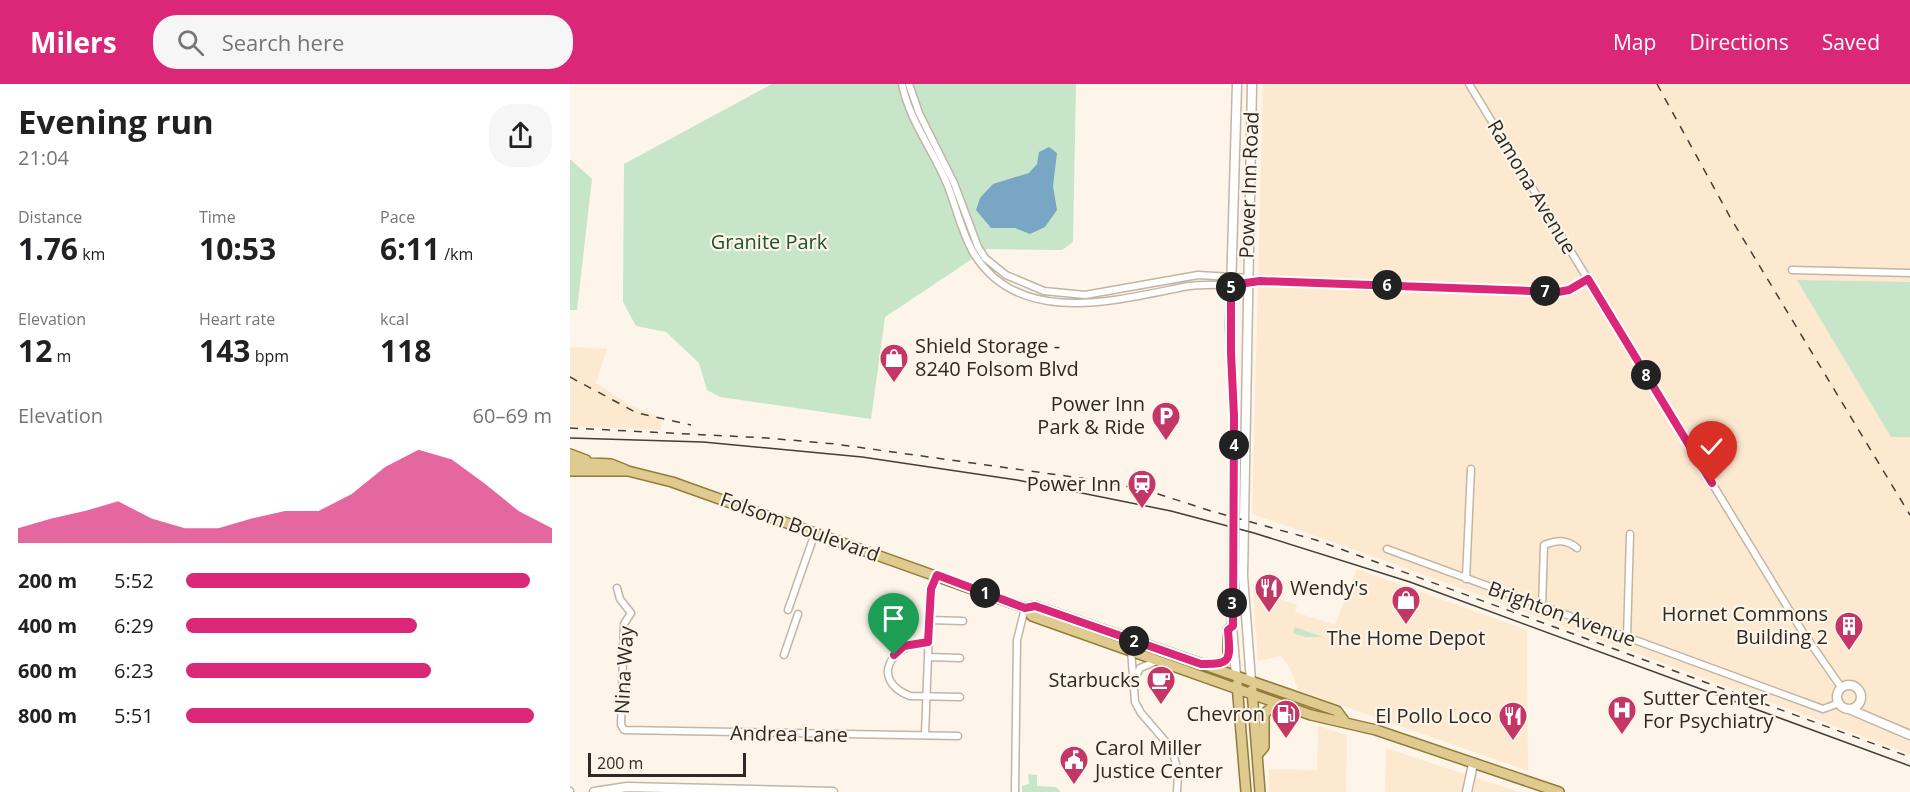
<!DOCTYPE html>
<html lang="en">
<head>
<meta charset="utf-8">
<style>
	:root { --surface:#fff; --page:#f6f6f6; --text:#202124; --muted:#757577; --accent:#db2777 }
	body { margin:0; font-family:"Open Sans",sans-serif; background:var(--page); color:var(--text); height:100vh; display:flex; flex-direction:column; font-size:22px; white-space:nowrap }
	* { box-sizing:border-box; margin:0 }
	p { font-size:20px; color:var(--muted) }
	.icon { flex:none; width:33px; height:33px; fill:none; stroke:currentColor; stroke-width:2; stroke-linecap:round; stroke-linejoin:round }
	.map { position:relative; flex:1; overflow:hidden }
	.panel { display:flex; flex-direction:column; background:var(--surface); width:570px }
	.panel>* { flex:none }
	.scale { position:absolute; left:18px; bottom:15px; width:158px; box-sizing:border-box; padding-left:6px; border:3px solid #2e2922; border-top:0; font-size:16px; line-height:21px; white-space:nowrap; color:#2e2922; -webkit-text-stroke:4px #fdf5e9; paint-order:stroke }
	.pin { position:absolute; display:grid; place-items:center; width:51px; height:51px; color:#fff; margin:-62px -26px; border-radius:50% 50% 50% 0; rotate:-45deg; box-shadow:0 0 6px #0007 }
	.pin .icon { rotate:45deg }
	.km { position:absolute; width:30px; height:30px; margin:-15px; border-radius:50%; background:#222; color:#fff; font-size:16px; line-height:30px; text-align:center }
	.round { display:grid; place-items:center; flex:none; width:63px; height:63px; border-radius:24px; background:var(--page) }
	.summary { display:flex; align-items:center; justify-content:space-between; height:102px; padding:0 18px }
	h1 { font-size:33px; font-weight:700; line-height:45px }
	.figures { display:grid; grid-template-columns:repeat(3,1fr); gap:9px; height:102px; padding:6px 18px }
	.figures div { display:grid; align-content:center }
	.figures b { font-size:30px; font-weight:700 }
	.figures small { font-size:16px; font-weight:400 }
	.figures p { font-size:16px }
	.chart { height:168px; padding:12px 18px }
	.chart p { display:flex; justify-content:space-between }
	.chart svg { width:100%; height:108px; margin-top:6px; fill:var(--accent); opacity:.7 }
	ul { padding:0 18px; list-style:none; font-size:20px }
	li { display:grid; grid-template-columns:96px 72px 1fr; align-items:center; height:45px }
	li i { height:15px; border-radius:8px; background:var(--accent) }
	header { display:flex; align-items:center; gap:36px; box-sizing:border-box; height:84px; padding:0 30px; background:var(--accent); color:#fff }
	header strong { font-size:28px }
	nav { display:flex; gap:33px; margin-inline-start:auto; font-size:21px }
	.search { width:420px; height:54px; background:var(--page); display:flex; align-items:center; gap:15px; box-sizing:border-box; padding:0 21px; border-radius:24px; color:var(--muted); font-size:22px }
	main { display:flex; flex:1; min-height:0 }
	.map>svg:first-child { display:block }
</style>
</head>
<body>
<header>
<strong>Milers</strong>
<div class="search"><svg class="icon" aria-label="search" viewBox="0 0 24 24"><circle cx="10" cy="10" r="6"/><path d="M15 15l6 6"/></svg>Search here</div>
<nav><a>Map</a><a>Directions</a><a>Saved</a></nav>
</header>
<main>
<section class="panel">
<div class="summary"><div><h1>Evening run</h1><p>21:04</p></div><a class="round"><svg class="icon" aria-label="share" viewBox="0 0 24 24"><path d="M12 15V3M7 8l5-5 5 5M5 13v7h14v-7"/></svg></a></div>
<div class="figures">
<div><p>Distance</p><b>1.76<small> km</small></b></div>
<div><p>Time</p><b>10:53</b></div>
<div><p>Pace</p><b>6:11<small> /km</small></b></div>
</div>
<div class="figures">
<div><p>Elevation</p><b>12<small> m</small></b></div>
<div><p>Heart rate</p><b>143<small> bpm</small></b></div>
<div><p>kcal</p><b>118</b></div>
</div>
<div class="chart"><p><span>Elevation</span>60–69 m</p>
<svg viewBox="0 0 160 44" preserveAspectRatio="none"><path d="M0 44V38L10 34L20 31L30 27L40 34L50 38L60 38L70 34L80 31L90 31L100 24L110 13L120 6L130 10L140 20L150 31L160 38V44z"/></svg>
</div>
<ul>
<li><b>200 m</b>5:52<i style="width:94%"></i></li>
<li><b>400 m</b>6:29<i style="width:63%"></i></li>
<li><b>600 m</b>6:23<i style="width:67%"></i></li>
<li><b>800 m</b>5:51<i style="width:95%"></i></li>
</ul>
</section>
<div class="map">
<svg width="1340" height="708" viewBox="0 0 1340 708">
	<rect width="100%" height="100%" fill="#fdf5e9"/>
	<path fill="#fde9d0" d="M 693,0 L 1340,0 L 1340,670 L 803,472 L 682,430 Z
		M 0,263 L 37,265 L 26,299 L 58,320 L 91,334 L 91,346 L 0,342 Z
		M 787,485 L 957,546 L 958,687 L 728,606 L 720,584 L 711,572 L 688,577 L 683,505 L 727,521 L 725,528 L 765,541 Z
		M 748,642 L 777,651 L 776,708 L 699,708 L 699,685 L 747,686 Z
		M 816,664 L 949,708 L 815,708 Z"/>
	<path fill="#c7e5c8" d="M 202,0 L 506,0 L 503,158 L 492,166 L 417,165 L 315,233 L 301,335 L 150,313 L 137,306 L 129,279 L 96,248 L 66,242 L 53,218 L 54,80 Z
		M 0,75 L 22,95 L 7,226 L 0,226 Z
		M 1227,196 L 1340,198 L 1340,353 L 1321,353 Z
		M 725,543 L 753,553 L 735,553 L 723,549 Z
		M 458,690 L 467,691 L 467,702 L 486,703 L 491,708 L 452,708 L 452,702 L 459,700 Z"/>
	<path fill="#79a6c4" d="M 479,63 L 487,69 L 483,102 L 487,126 L 475,143 L 460,150 L 445,144 L 421,144 L 406,126 L 410,114 L 423,100 L 459,89 L 467,80 L 469,68 Z"/>
	<g fill="none" stroke-linecap="round" stroke-linejoin="round">
		<g stroke="#c3b5a4" stroke-width="9">
			<path id="street" d="M 332,0 C 339,36 363,66 377,100 C 386,122 391,147 403,168 C 447,243 544,217 613,203 C 638,198 664,204 690,197 L 988,208 L 999,206 L 1018,195
				M 339,0 L 349,29 L 384,99 L 408,163 L 415,174 L 436,191 L 474,207 L 515,211 L 628,191 L 680,194
				M 899,0 L 1232,547 L 1271,603
				M 1222,186 L 1340,189
				M 817,465 L 1253,625 L 1269,619
				M 896,495 L 901,385
				M 47,504 L 50,515 L 61,529 L 54,540 L 51,641 L 54,646 L 388,652
				M 972,523 L 974,461 C 987,456 996,455 1007,464
				M 218,526 L 245,449
				M 359,536 L 393,537
				M 1057,554 L 1060,450
				M 358,559 C 321,559 299,596 340,612 L 390,613
				M 561,566 L 565,618 L 571,629 L 602,665 L 608,688 L 607,708
				M 214,571 L 228,530
				M 358,573 L 390,574
				M 564,596 L 570,584 L 587,577
				M 355,651 L 360,520 L 361,505 L 367,491
				M 0,707 L 0,708
				M 445,708 L 447,556 L 455,524"/>
		</g>
		<g stroke="#c3b5a4" stroke-width="11">
			<path id="secondary" d="M 666,592 L 662,542 L 664,332 L 660,242 L 667,0
				M 681,597 L 673,492 L 682,0
				M1267 613a12 12 0 1 1 24 0a12 12 0 1 1-24 0Z
				M 1279,625 L 1340,651
				M 24,708 L 57,703 L 263,708
				M 897,708 L 903,680"/>
		</g>
		<g stroke="#937c39" stroke-width="12">
			<path id="primary" d="M 0,370 L 16,376
				M 0,378 L 41,380 L 56,386
				M 0,387 L 58,387 L 102,398 L 455,524 L 462,532 L 741,631 L 806,646 L 989,708
				M 455,524 L 465,522 L 767,627 L 775,638
				M 640,580 L 651,580 L 658,574 L 658,546 L 662,542
				M 667,600 L 676,708
				M 682,606 L 690,708
				M 688,670 L 694,663 L 694,630 L 702,623 L 712,623"/>
		</g>
		<use href="#street" stroke="#fff" stroke-width="6"/>
		<use href="#secondary" stroke="#fff" stroke-width="8"/>
		<use href="#primary" stroke="#dfcb8f" stroke-width="9"/>
		<path stroke="#433e37" stroke-width="1.5" d="M 0,354 L 133,358 L 292,373 L 447,396 L 601,427 L 684,449 L 840,498 L 1340,682"/>
		<path stroke="#433e37" stroke-width="1.5" stroke-dasharray="8 8" stroke-linecap="butt" d="M 1087,0 L 1160,133 L 1340,431
			M 0,293 L 67,329 L 121,341
			M 0,344 L 197,354 L 265,360 L 525,396 L 579,407 L 641,427 L 746,456 L 1340,673"/>
	</g>
	<g fill="none" stroke-linecap="round" stroke-linejoin="round">
		<g stroke="#fff" stroke-width="12">
			<path id="route" d="M 324,571 L 334,562 L 358,558 L 361,505 L 367,491 L 455,524 L 465,522 L 631,580 C 663,581 660,575 658,546 L 663,542 L 664,332 L 661,269 L 661,201 L 690,197 L 988,208 L 999,206 L 1018,195 L 1142,399"/>
		</g>
		<use href="#route" stroke="#db2777" stroke-width="8"/>
	</g>
	<defs>
		<g id="shop-pin" transform="scale(1.5)"><path d="M0 17L-7.5 6A9.5 9.5 0 1 1 7.5 6Z" fill="#c33666" stroke="#fdf5e9"/><path d="M-5-2.5h2.3a2.7 3.5 0 0 1 5.4 0H5L5.5 6h-11ZM-1.5-2.5h3a1.5 2.3 0 0 0-3 0Z" fill="#fff"/></g>
		<g id="parking-pin" transform="scale(1.5)"><path d="M0 17L-7.5 6A9.5 9.5 0 1 1 7.5 6Z" fill="#c33666" stroke="#fdf5e9"/><path d="M-3.5-5.5H1a3.5 3.5 0 0 1 0 7H-1V5.5H-3.5ZM-1-3.4V-.6H.8a1.4 1.4 0 0 0 0-2.8Z" fill="#fff"/></g>
		<g id="station-pin" transform="scale(1.5)"><path d="M0 17L-7.5 6A9.5 9.5 0 1 1 7.5 6Z" fill="#c33666" stroke="#fdf5e9"/><path d="M-3-6H3Q5-6 5-4V2Q5 4 3 4L4.5 6H3L1.5 4h-3L-3 6H-4.5L-3 4Q-5 4-5 2V-4Q-5-6-3-6ZM-3.5-4v3h7v-3ZM-3.5 1v1.5H-2V1ZM2 1v1.5H3.5V1Z" fill="#fff"/></g>
		<g id="restaurant-pin" transform="scale(1.5)"><path d="M0 17L-7.5 6A9.5 9.5 0 1 1 7.5 6Z" fill="#c33666" stroke="#fdf5e9"/><path d="M-5-6h1v4h1v-4h1v4h1v-4h1v5L-1.5 .5V6h-2V.5L-5-1ZM5-6V6H3V1.5H1.5Q1.5-4 5-6Z" fill="#fff"/></g>
		<g id="building-pin" transform="scale(1.5)"><path d="M0 17L-7.5 6A9.5 9.5 0 1 1 7.5 6Z" fill="#c33666" stroke="#fdf5e9"/><path d="M-4-6H4V6H1V3H-1V6H-4ZM-2.5-4.3h1.7v1.8h-1.7ZM.8-4.3h1.7v1.8H.8ZM-2.5-1h1.7V.8h-1.7ZM.8-1h1.7V.8H.8Z" fill="#fff"/></g>
		<g id="cafe-pin" transform="scale(1.5)"><path d="M0 17L-7.5 6A9.5 9.5 0 1 1 7.5 6Z" fill="#c33666" stroke="#fdf5e9"/><path d="M-5.5-4.5H6V0H3Q3 3.5 0 3.5H-2.5Q-5.5 3.5-5.5 0ZM3-3.2v2h1.7v-2ZM-6 4.5H4V6H-6Z" fill="#fff"/></g>
		<g id="hospital-pin" transform="scale(1.5)"><path d="M0 17L-7.5 6A9.5 9.5 0 1 1 7.5 6Z" fill="#c33666" stroke="#fdf5e9"/><path d="M-5-5h3v3.5h4V-5h3V5h-3V1.5h-4V5h-3Z" fill="#fff"/></g>
		<g id="fuel-pin" transform="scale(1.5)"><path d="M0 17L-7.5 6A9.5 9.5 0 1 1 7.5 6Z" fill="#c33666" stroke="#fdf5e9"/><path d="M-5.5-6h7V0h2V4h1.3V-2.5L3-4.5l.8-.8L6-3V5H2.5V1h-1V6h-7ZM-4.2-4.7v3.2H.2V-4.7Z" fill="#fff"/></g>
		<g id="civic-pin" transform="scale(1.5)"><path d="M0 17L-7.5 6A9.5 9.5 0 1 1 7.5 6Z" fill="#c33666" stroke="#fdf5e9"/><path d="M-.6-6.5H3V-4.5H.6V-3L4-1V1h2V6H-6V1h2V-1L-.6-3ZM-1.2 2.5V6h2.4V2.5Z" fill="#fff"/></g>
	</defs>
	<g fill-rule="evenodd">
		<use href="#shop-pin" x="324" y="274"/>
		<use href="#parking-pin" x="596" y="332"/>
		<use href="#station-pin" x="572" y="400"/>
		<use href="#restaurant-pin" x="699" y="504"/>
		<use href="#shop-pin" x="836" y="516"/>
		<use href="#building-pin" x="1279" y="542"/>
		<use href="#cafe-pin" x="591" y="596"/>
		<use href="#hospital-pin" x="1052" y="626"/>
		<use href="#fuel-pin" x="716" y="630"/>
		<use href="#restaurant-pin" x="943" y="632"/>
		<use href="#civic-pin" x="504" y="676"/>
	</g>
	<g text-anchor="middle" stroke-width="4.5" stroke-linejoin="round" paint-order="stroke">
		<g font-size="20" fill="#2e2922" stroke="#fdf5e9">
			<text transform="translate(679 101) rotate(-88)" y="7">Power Inn Road</text>
			<text transform="translate(962 103) rotate(59)" y="7">Ramona Avenue</text>
			<text transform="translate(230 443) rotate(20)" y="7">Folsom Boulevard</text>
			<text transform="translate(992 530) rotate(20)" y="7">Brighton Avenue</text>
			<text transform="translate(54 586) rotate(-87)" y="7">Nina Way</text>
			<text transform="translate(219 650) rotate(1)" y="7">Andrea Lane</text>
		</g>
		<g font-size="20" fill="#1e5526" stroke="#fdf5e9">
			<text x="199" y="165">Granite Park</text>
		</g>
		<g font-size="20" fill="#2e2922" stroke="#fdf5e9" text-anchor="end">
			<text x="345" y="269" text-anchor="start">Shield Storage -<tspan x="345" dy="23">8240 Folsom Blvd</tspan></text>
			<text x="575" y="327">Power Inn<tspan x="575" dy="23">Park &amp; Ride</tspan></text>
			<text x="551" y="407">Power Inn</text>
			<text x="720" y="511" text-anchor="start">Wendy's</text>
			<text x="1258" y="537">Hornet Commons<tspan x="1258" dy="23">Building 2</tspan></text>
			<text x="836" y="561" text-anchor="middle">The Home Depot</text>
			<text x="570" y="603">Starbucks</text>
			<text x="1073" y="621" text-anchor="start">Sutter Center<tspan x="1073" dy="23">For Psychiatry</tspan></text>
			<text x="695" y="637">Chevron</text>
			<text x="922" y="639">El Pollo Loco</text>
			<text x="525" y="671" text-anchor="start">Carol Miller<tspan x="525" dy="23">Justice Center</tspan></text>
		</g>
	</g>
</svg>
<div class="scale">200 m</div>
<div class="pin" style="left:324px;top:571px;background:#1e9e55"><svg class="icon" aria-label="arrive" viewBox="0 0 24 24"><path d="M6 21V4h12l-3 4 3 4H6"/></svg></div>
<div class="pin" style="left:1142px;top:399px;background:#d93025"><svg class="icon" aria-label="check" viewBox="0 0 24 24"><path d="M5 12l5 5 9-10"/></svg></div>
<b class="km" style="left:415px;top:509px">1</b>
<b class="km" style="left:564px;top:557px">2</b>
<b class="km" style="left:662px;top:519px">3</b>
<b class="km" style="left:664px;top:361px">4</b>
<b class="km" style="left:661px;top:203px">5</b>
<b class="km" style="left:817px;top:201px">6</b>
<b class="km" style="left:975px;top:207px">7</b>
<b class="km" style="left:1076px;top:291px">8</b>
</div>
</main>
</body>
</html>
